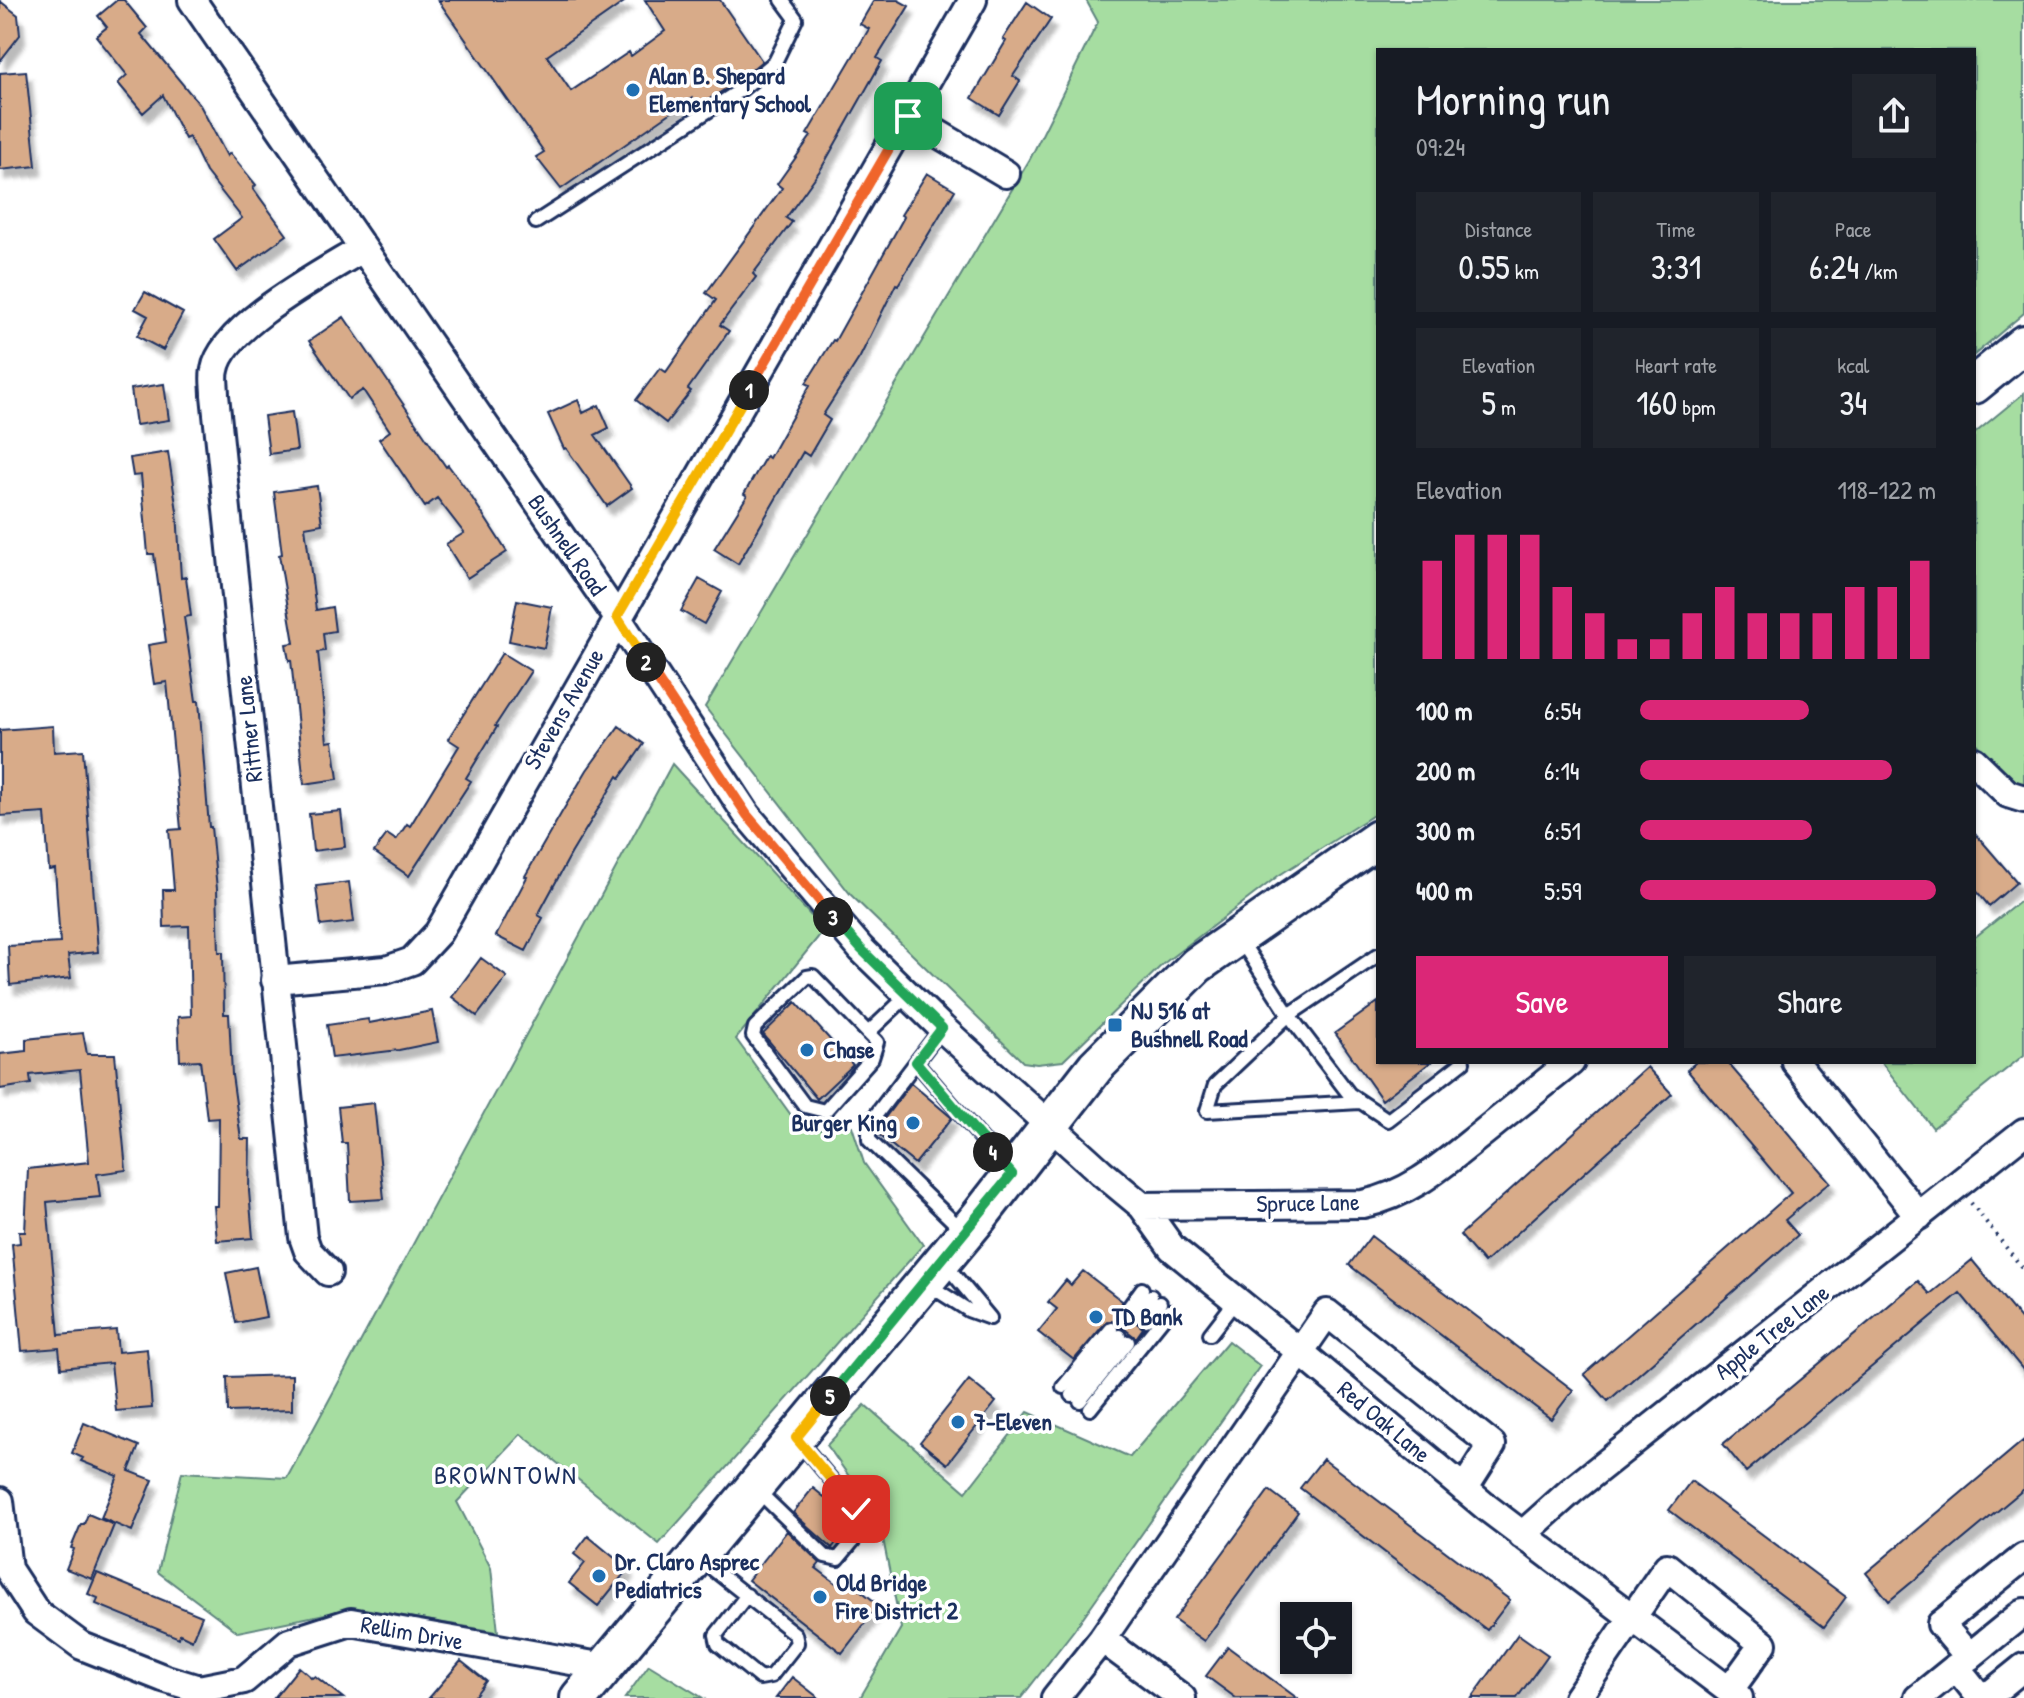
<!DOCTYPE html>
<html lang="en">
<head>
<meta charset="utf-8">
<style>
	:root { --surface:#171b24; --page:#20242c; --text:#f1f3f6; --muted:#9ea1a6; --accent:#db2777 }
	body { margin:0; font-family:"Patrick Hand",sans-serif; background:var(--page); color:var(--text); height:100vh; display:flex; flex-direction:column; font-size:30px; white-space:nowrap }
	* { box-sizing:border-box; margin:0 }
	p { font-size:26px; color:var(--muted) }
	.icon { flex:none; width:44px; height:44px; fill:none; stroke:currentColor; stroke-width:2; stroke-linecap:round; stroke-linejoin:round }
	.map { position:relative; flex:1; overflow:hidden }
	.drawer { position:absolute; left:1376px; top:48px; width:600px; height:1016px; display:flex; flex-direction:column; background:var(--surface); border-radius:0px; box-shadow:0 2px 6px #0004 }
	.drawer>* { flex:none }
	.buttons { position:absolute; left:1280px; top:1602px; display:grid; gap:16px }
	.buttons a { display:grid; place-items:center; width:72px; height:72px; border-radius:0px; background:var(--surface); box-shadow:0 2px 6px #0004; font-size:40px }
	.pin { position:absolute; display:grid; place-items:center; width:68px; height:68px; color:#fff; margin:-34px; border-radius:16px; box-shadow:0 4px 12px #0006 }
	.km { position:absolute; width:40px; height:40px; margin:-20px; border-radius:50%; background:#222; color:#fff; font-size:22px; line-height:40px; text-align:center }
	.round { display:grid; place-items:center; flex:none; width:84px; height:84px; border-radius:0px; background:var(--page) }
	.overview { display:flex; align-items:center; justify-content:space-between; height:136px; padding:0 40px }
	h1 { font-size:44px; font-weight:600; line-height:60px }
	.metrics { display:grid; grid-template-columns:repeat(3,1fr); gap:12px; height:136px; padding:8px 40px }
	.metrics div { display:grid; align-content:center; border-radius:0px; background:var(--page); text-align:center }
	.metrics b { font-size:34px; font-weight:600 }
	.metrics small { font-size:22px; font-weight:400 }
	.metrics p { font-size:22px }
	.chart { height:224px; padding:16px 40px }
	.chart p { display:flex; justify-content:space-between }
	.chart svg { width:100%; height:144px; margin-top:8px; stroke:var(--accent); stroke-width:6 }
	.cta { display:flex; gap:16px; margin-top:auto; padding:16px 40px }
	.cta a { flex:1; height:92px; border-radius:0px; background:var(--accent); color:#fff; font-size:32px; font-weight:600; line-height:92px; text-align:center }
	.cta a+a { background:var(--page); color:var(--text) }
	ul { padding:0 40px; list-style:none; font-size:26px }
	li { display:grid; grid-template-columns:128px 96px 1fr; align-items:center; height:60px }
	li i { height:20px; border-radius:10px; background:var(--accent) }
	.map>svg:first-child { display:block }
</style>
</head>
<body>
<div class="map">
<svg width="2024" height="1698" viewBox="0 0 2024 1698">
	<defs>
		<filter id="shadow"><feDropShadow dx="5" dy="9" stdDeviation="2" flood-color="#0004"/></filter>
	</defs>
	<rect width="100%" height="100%" fill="#fff"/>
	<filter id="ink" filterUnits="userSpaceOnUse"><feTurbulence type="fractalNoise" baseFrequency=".0125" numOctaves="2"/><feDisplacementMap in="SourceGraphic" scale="16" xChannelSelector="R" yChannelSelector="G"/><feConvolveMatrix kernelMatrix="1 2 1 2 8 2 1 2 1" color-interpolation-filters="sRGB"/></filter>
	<g filter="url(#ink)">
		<path fill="#a6dda1" stroke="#608680" stroke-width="2" d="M 1086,0 L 2024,0 L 2024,313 L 1974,355 L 1974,50 L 1378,50 L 1378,812 L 1278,876 L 1163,964 L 1063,1061 L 1037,1064 L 1023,1062 L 851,895 L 705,707 L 1030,159 L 1098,22 Z
			M 2024,393 L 2024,801 L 1974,741 L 1974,434 Z
			M 672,764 L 824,930 L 736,1039 L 791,1115 L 820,1129 L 852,1126 L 864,1163 L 923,1245 L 659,1544 L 521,1434 L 457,1502 L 491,1568 L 498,1632 L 354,1608 L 238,1632 L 158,1572 L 182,1472 L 287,1478 Z
			M 2024,898 L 2024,1055 L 1933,1128 L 1881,1062 L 1974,1062 L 1974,938 Z
			M 1228,1341 L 1260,1366 L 1074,1630 L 1021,1698 L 860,1698 L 901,1628 L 879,1519 L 827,1445 L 865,1405 L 966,1492 L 1028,1412 L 1130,1457 Z
			M 649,1665 L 703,1698 L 625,1698 Z"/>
		<path fill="#d8ab89" stroke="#1b2f5e" stroke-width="2" filter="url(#shadow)" d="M 117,0 L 124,0 L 147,28 L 141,34 L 200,105 L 227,156 L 230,153 L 256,185 L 253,188 L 287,235 L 237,271 L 214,239 L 242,218 L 206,172 L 189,137 L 185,139 L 163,95 L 143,113 L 118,83 L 127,75 L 96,36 L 107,27 L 98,16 Z
			M 438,0 L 627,0 L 547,56 L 571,91 L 629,52 L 631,56 L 665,31 L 645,0 L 720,0 L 762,61 L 737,82 L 698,106 L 692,98 L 561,189 L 536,157 L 544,152 Z
			M 874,0 L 898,0 L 909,6 L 877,58 L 882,61 L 821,169 L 786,218 L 792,222 L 753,274 L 756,277 L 720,325 L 729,331 L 688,389 L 691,391 L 666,423 L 636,400 L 660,368 L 666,372 L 716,300 L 706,293 L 782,188 L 777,184 L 811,136 L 807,134 L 869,29 L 860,24 Z
			M 0,1 L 18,15 L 20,35 L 0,61 Z
			M 1027,2 L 1051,19 L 1013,76 L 1020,81 L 999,115 L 972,98 L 1006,41 L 1003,39 Z
			M 26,71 L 36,166 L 0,170 L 0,73 Z
			M 927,173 L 955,190 L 898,285 L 896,284 L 860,357 L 823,415 L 830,420 L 809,456 L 803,452 L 738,564 L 714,549 L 747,496 L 744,494 L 766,456 L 769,458 L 810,385 L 806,383 L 833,340 L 835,341 L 904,217 L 901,215 Z
			M 145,292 L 183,313 L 163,350 L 137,336 L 148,316 L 135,309 Z
			M 344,317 L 446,467 L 448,465 L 469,493 L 507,552 L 467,578 L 446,544 L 464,533 L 437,498 L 425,507 L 379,439 L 390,431 L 363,390 L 349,399 L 309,341 Z
			M 164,384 L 169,420 L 136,425 L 131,389 Z
			M 578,400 L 583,413 L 599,405 L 609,428 L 595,435 L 632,488 L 607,506 L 566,448 L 564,449 L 548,414 Z
			M 292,412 L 297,450 L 269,454 L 264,416 Z
			M 168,452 L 177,511 L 181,578 L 186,577 L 191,616 L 184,617 L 196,701 L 199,701 L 209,827 L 211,827 L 217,889 L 219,952 L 223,952 L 224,1014 L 229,1014 L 232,1075 L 241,1139 L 250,1139 L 249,1191 L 253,1238 L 217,1241 L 214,1206 L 218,1206 L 219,1118 L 207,1119 L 200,1060 L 180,1061 L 178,1017 L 191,1016 L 189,926 L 164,927 L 163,890 L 174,890 L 169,830 L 181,829 L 167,682 L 154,684 L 148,645 L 166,642 L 154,554 L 148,554 L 141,475 L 133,476 L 130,458 Z
			M 317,486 L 322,524 L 305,527 L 316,610 L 332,607 L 335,631 L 323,633 L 325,651 L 318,652 L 327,742 L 333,741 L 338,779 L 304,784 L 291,660 L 289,661 L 286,644 L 294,643 L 279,555 L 282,554 L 274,492 Z
			M 699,579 L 722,592 L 704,624 L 681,611 Z
			M 517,600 L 552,607 L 544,648 L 509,641 Z
			M 502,653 L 531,671 L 495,726 L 497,727 L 466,778 L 471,781 L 409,876 L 374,852 L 387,834 L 396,840 L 407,824 L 410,826 L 459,746 L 448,739 Z
			M 53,726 L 54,752 L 83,750 L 98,952 L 68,955 L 71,978 L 10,985 L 8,946 L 60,943 L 55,869 L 49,870 L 45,813 L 0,816 L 0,730 Z
			M 619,726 L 644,744 L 620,778 L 618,776 L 571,854 L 538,915 L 543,918 L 526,951 L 496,936 L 527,877 L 525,876 L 562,812 L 587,770 Z
			M 341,811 L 345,847 L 313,851 L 309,814 Z
			M 1974,832 L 2017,882 L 1989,906 L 1974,888 Z
			M 349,882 L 354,922 L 321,926 L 316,886 Z
			M 481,958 L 507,977 L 477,1016 L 452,997 Z
			M 796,1002 L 853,1065 L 817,1099 L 763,1034 Z
			M 1378,1002 L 1378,1062 L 1431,1062 L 1382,1100 L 1335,1033 Z
			M 432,1011 L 438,1042 L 399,1050 L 332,1058 L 327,1025 L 368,1019 L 369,1023 Z
			M 83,1033 L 87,1054 L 115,1054 L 126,1170 L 97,1174 L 100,1197 L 47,1202 L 59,1335 L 116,1330 L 118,1352 L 147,1349 L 152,1408 L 116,1411 L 111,1363 L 61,1368 L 59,1348 L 22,1351 L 12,1244 L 20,1243 L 19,1232 L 25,1232 L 28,1169 L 89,1162 L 80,1070 L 30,1075 L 31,1084 L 0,1089 L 0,1054 L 26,1051 L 26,1039 Z
			M 1696,1062 L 1727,1062 L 1830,1182 L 1785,1220 L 1798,1235 L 1608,1401 L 1584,1374 L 1791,1193 L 1687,1070 Z
			M 1647,1067 L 1672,1094 L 1484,1263 L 1460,1235 Z
			M 911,1083 L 952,1118 L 915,1164 L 878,1134 L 878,1127 Z
			M 374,1103 L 384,1199 L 350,1201 L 347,1143 L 342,1143 L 338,1107 Z
			M 1371,1236 L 1573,1390 L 1551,1419 L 1349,1265 Z
			M 1972,1260 L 2024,1323 L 2024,1371 L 1960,1293 L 1746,1472 L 1723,1444 L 1918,1281 L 1930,1294 Z
			M 256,1267 L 266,1317 L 236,1323 L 226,1273 Z
			M 1083,1271 L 1122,1301 L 1121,1311 L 1143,1328 L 1136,1338 L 1116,1322 L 1107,1321 L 1074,1360 L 1038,1332 L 1057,1309 L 1048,1302 L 1066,1280 L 1071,1285 Z
			M 292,1375 L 292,1410 L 228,1412 L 227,1377 Z
			M 969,1380 L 996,1402 L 947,1464 L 920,1442 Z
			M 84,1423 L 139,1446 L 129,1471 L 153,1480 L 132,1531 L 101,1518 L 118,1476 L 81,1461 L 83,1458 L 72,1453 Z
			M 2024,1440 L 2024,1489 L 1889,1601 L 1866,1573 Z
			M 1323,1459 L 1510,1600 L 1487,1630 L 1300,1488 Z
			M 1691,1481 L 1846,1597 L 1824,1627 L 1669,1510 Z
			M 813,1488 L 849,1517 L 851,1524 L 832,1548 L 793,1513 Z
			M 1269,1490 L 1298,1512 L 1204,1641 L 1174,1620 Z
			M 88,1514 L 114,1525 L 92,1579 L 66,1569 L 74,1549 L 71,1548 L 81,1524 L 84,1524 Z
			M 787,1531 L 820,1563 L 816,1568 L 845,1590 L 851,1583 L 879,1605 L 842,1653 L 748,1580 Z
			M 588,1536 L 628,1569 L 598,1606 L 569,1583 L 585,1563 L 574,1554 Z
			M 97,1573 L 202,1616 L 192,1640 L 180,1634 L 179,1638 L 96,1604 L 98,1598 L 88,1594 Z
			M 1518,1634 L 1548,1655 L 1517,1698 L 1472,1698 Z
			M 1228,1647 L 1297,1698 L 1236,1698 L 1206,1676 Z
			M 461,1661 L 486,1681 L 473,1698 L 429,1698 Z
			M 299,1667 L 312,1678 L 315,1676 L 343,1698 L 274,1698 Z
			M 792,1677 L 819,1698 L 776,1698 Z"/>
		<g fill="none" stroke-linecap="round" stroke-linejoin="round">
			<g stroke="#1b2f5e" stroke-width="18">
				<path id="lane" d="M 536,222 L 742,89 L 775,62 L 796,19 L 782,0
					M 1239,938 L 1289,1015 L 1349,1094 L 1388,1120 L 1463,1062
					M 942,1028 L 869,1124 L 869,1140 L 964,1232
					M 868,1033 L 877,1042 L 872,1058 L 825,1111 L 805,1106 L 753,1036 L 755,1027 L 807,977 L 813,976 L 868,1033 L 908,995
					M 916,1062 L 1010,1172
					M 1360,1102 L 1207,1111 L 1215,1085 L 1289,1015 L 1378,955
					M 927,1284 L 968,1310 L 990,1318 L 946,1265
					M 1129,1307 L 1142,1289
					M 1137,1314 L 1151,1296
					M 1146,1320 L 1160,1303
					M 1210,1334 L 1237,1299
					M 1063,1387 L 1111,1329
					M 1072,1395 L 1119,1336
					M 1080,1401 L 1128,1342
					M 1090,1409 L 1169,1311
					M 757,1490 L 825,1556 L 838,1559 L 862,1530 L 856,1509 L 798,1440
					M 700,1559 L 795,1634 L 797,1643 L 771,1676 L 760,1678 L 718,1644 L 716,1635 L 747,1595"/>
			</g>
			<g stroke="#1b2f5e" stroke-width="32">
				<path id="street" d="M 192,0 L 617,617 L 747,815 L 861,949 L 942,1028 L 1101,1172 L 1142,1206 L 1172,1248 L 1299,1351 L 1486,1507 L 1739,1698
					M 908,116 L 1006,174
					M 1974,761 L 2008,794 L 2024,799
					M 275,980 L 386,970 L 412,961 L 438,933 L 973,0
					M 1795,1062 L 1919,1216
					M 1142,1206 L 1363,1204 C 1412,1194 1446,1162 1484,1132 C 1513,1109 1542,1085 1571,1062
					M 328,1272 L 308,1251 L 303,1237 L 215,395 C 215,387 213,377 215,370 C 222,326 325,272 362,249
					M 0,1501 L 8,1569 L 36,1612 L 82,1646 L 163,1678 L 199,1689 L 244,1680 L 289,1642 L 351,1622 L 605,1667
					M 1522,1535 L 1571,1491 L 2024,1132
					M 1102,1639 L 1182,1698
					M 1969,1657 L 1941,1624 L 2024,1557
					M 1956,1667 L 1976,1692 L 1988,1696 L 2024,1667
					M 1055,1698 L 1102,1639 L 1327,1313 L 1492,1445 L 1464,1489
					M 1577,1698 L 1667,1567 L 1763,1644 L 1729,1691
					M 1918,1698 L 2024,1612"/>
			</g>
			<g stroke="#1b2f5e" stroke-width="42">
				<path id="secondary" d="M 1974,385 L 2024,344
					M 579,1698 L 978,1218 L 1096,1066 L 1197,965 L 1378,839"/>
			</g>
			<path stroke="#1b2f5e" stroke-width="4" stroke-dasharray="2 6" stroke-linecap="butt" d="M 1971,1203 L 2024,1270"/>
			<use href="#lane" stroke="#fff" stroke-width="12"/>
			<use href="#street" stroke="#fff" stroke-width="26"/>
			<use href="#secondary" stroke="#fff" stroke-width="36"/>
		</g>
	</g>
	<g fill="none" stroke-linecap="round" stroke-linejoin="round" filter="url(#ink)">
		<g stroke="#fff" stroke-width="16">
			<path id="split-1" d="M 749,390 L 908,116"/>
		</g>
		<g stroke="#fff" stroke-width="16">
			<path id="split-2" d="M 646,662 L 617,617 L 749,390"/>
		</g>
		<g stroke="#fff" stroke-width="16">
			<path id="split-3" d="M 646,662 L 747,815 L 833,917"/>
		</g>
		<g stroke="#fff" stroke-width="16">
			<path id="split-4" d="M 833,917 L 861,949 L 942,1028 L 916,1062 L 993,1152"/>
		</g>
		<g stroke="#fff" stroke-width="16">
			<path id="split-5" d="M 830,1396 L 1012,1174 L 993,1152"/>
		</g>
		<g stroke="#fff" stroke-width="16">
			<path id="split-6" d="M 830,1396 L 796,1438 L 856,1509"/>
		</g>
		<use href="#split-1" stroke="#f0652b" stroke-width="10"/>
		<use href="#split-2" stroke="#f5b400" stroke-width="10"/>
		<use href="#split-3" stroke="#f0652b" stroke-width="10"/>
		<use href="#split-4" stroke="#22a559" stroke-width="10"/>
		<use href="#split-5" stroke="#22a559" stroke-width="10"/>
		<use href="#split-6" stroke="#f5b400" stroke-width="10"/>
	</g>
	<g fill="#1f6fb2" stroke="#fff" stroke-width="3">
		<circle cx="633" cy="90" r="8"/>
		<rect x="1107" y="1017" width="16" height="16" rx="4"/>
		<circle cx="807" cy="1050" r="8"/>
		<circle cx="913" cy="1123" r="8"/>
		<circle cx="1096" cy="1317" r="8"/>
		<circle cx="958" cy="1422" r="8"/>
		<circle cx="599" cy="1576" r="8"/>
		<circle cx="820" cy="1597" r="8"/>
	</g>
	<g text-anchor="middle" stroke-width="7" stroke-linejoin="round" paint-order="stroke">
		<g font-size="24" font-weight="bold" fill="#1b2f5e" stroke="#fff" text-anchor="start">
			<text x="649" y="84">Alan B. Shepard<tspan x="649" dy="28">Elementary School</tspan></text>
			<text x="1131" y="1019">NJ 516 at<tspan x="1131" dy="28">Bushnell Road</tspan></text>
			<text x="823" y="1058">Chase</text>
			<text x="897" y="1131" text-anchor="end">Burger King</text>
			<text x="1112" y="1325">TD Bank</text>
			<text x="974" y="1430">7-Eleven</text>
			<text x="615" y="1570">Dr. Claro Asprec<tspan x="615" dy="28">Pediatrics</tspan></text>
			<text x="836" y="1591">Old Bridge<tspan x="836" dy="28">Fire District 2</tspan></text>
		</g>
		<g font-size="24" fill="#1b2f5e" stroke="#fff">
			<text transform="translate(567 545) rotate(55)" y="8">Bushnell Road</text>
			<text transform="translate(564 709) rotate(-60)" y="8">Stevens Avenue</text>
			<text transform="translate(249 729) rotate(-96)" y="8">Rittner Lane</text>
			<text transform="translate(1308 1203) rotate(-1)" y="8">Spruce Lane</text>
			<text transform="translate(1772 1332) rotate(-38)" y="8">Apple Tree Lane</text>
			<text transform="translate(1384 1422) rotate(40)" y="8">Red Oak Lane</text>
			<text transform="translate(412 1633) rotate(10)" y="8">Rellim Drive</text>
		</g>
		<g font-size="26" letter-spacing="2" fill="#1b2f5e" stroke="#fff">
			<text x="506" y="1484">BROWNTOWN</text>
		</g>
	</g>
</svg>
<div class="buttons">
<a><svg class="icon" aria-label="locate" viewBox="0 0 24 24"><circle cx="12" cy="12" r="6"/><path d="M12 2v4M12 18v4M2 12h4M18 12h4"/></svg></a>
</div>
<div class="pin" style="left:908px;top:116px;background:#1e9e55"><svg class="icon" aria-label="arrive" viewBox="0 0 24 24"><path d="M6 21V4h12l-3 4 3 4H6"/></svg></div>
<div class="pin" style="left:856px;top:1509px;background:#d93025"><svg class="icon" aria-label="check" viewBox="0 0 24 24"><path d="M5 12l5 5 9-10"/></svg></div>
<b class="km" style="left:749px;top:390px">1</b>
<b class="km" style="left:646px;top:662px">2</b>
<b class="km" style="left:833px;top:917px">3</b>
<b class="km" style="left:993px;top:1152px">4</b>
<b class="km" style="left:830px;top:1396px">5</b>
<section class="drawer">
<div class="overview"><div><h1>Morning run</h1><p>09:24</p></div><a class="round"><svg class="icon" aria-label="share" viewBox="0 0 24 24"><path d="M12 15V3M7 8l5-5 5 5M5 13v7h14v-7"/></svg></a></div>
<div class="metrics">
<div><p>Distance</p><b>0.55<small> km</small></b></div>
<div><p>Time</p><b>3:31</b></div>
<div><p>Pace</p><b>6:24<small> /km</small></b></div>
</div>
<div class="metrics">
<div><p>Elevation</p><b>5<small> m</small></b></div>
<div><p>Heart rate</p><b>160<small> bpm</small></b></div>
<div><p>kcal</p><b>34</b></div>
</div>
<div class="chart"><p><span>Elevation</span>118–122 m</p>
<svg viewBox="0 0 160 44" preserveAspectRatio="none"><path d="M5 44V14M15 44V6M25 44V6M35 44V6M45 44V22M55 44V30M65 44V38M75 44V38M85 44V30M95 44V22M105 44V30M115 44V30M125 44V30M135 44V22M145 44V22M155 44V14"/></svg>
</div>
<ul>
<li><b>100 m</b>6:54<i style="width:57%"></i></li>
<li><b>200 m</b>6:14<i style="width:85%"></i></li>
<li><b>300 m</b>6:51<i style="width:58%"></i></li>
<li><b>400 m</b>5:59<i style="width:100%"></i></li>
</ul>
<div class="cta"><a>Save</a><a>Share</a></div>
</section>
</div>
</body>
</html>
